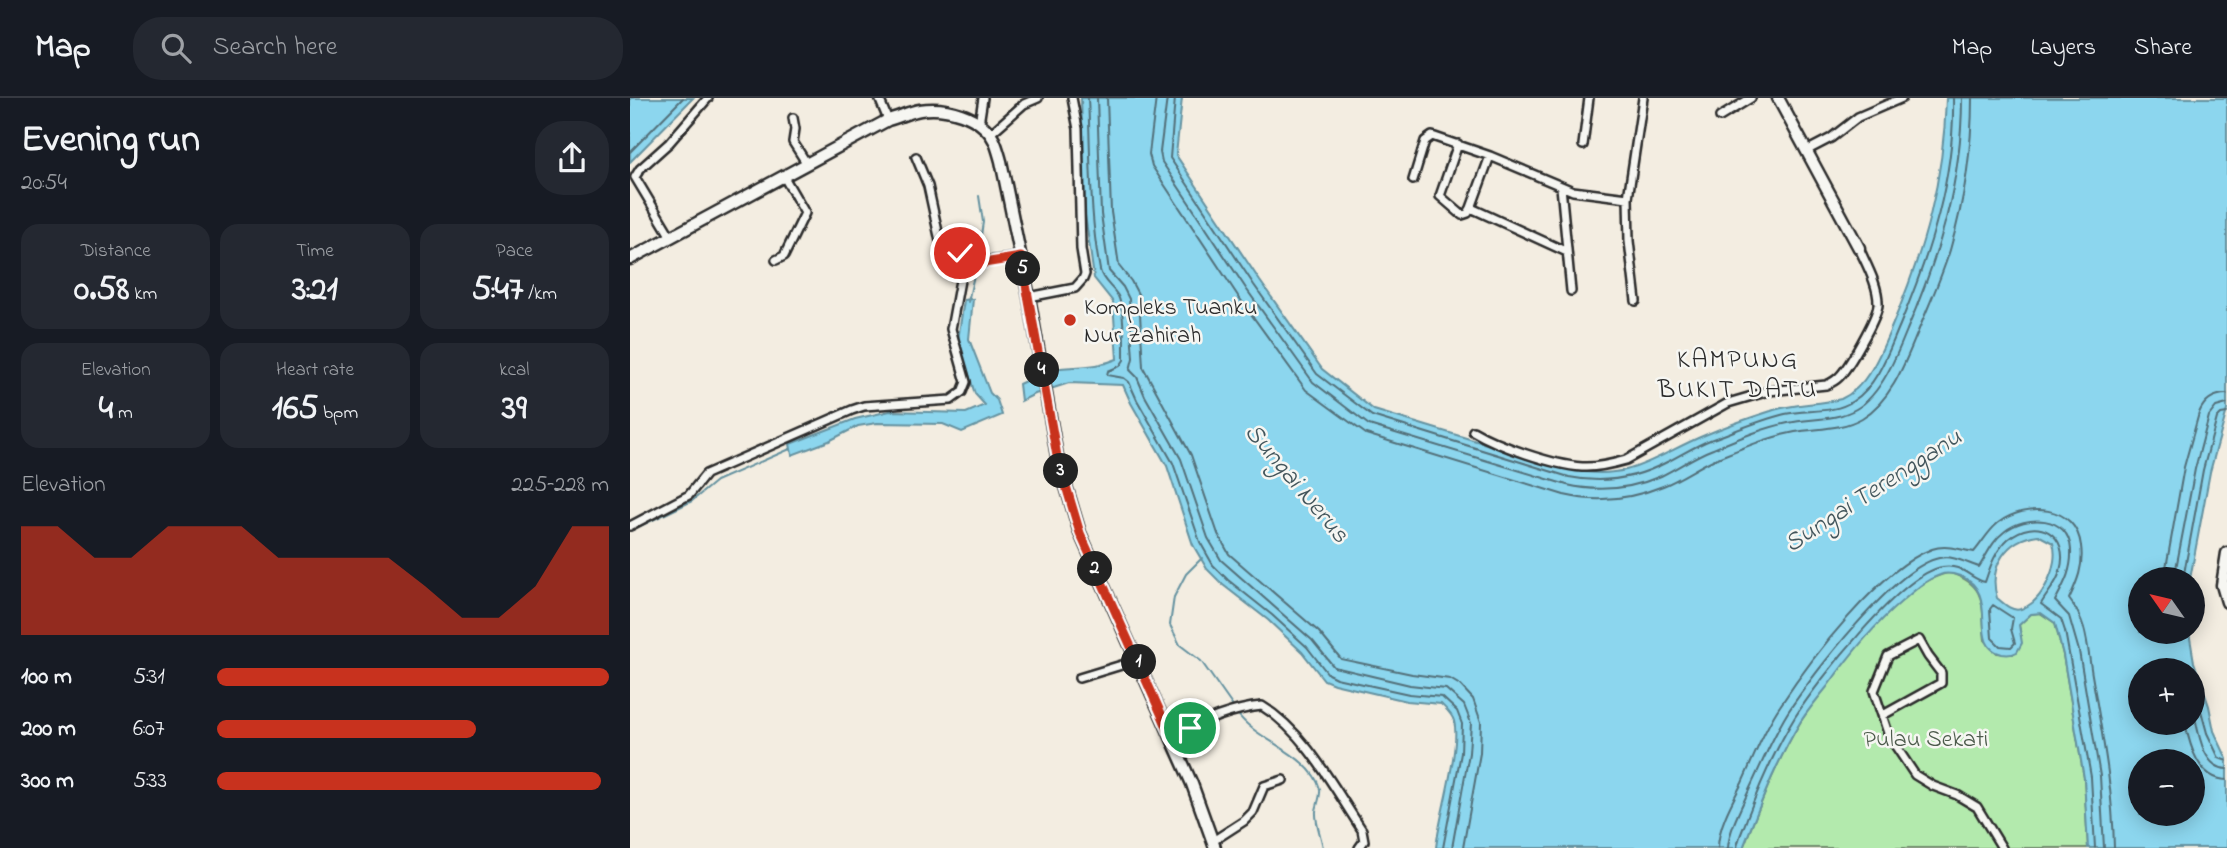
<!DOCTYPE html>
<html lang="en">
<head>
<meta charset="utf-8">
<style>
	:root { --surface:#171b24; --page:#242831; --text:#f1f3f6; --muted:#9ea1a6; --line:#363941; --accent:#c8321e }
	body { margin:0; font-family:"Indie Flower",sans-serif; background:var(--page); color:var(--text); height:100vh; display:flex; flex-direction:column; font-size:26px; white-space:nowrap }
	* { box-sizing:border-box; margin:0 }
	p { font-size:23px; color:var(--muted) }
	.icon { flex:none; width:38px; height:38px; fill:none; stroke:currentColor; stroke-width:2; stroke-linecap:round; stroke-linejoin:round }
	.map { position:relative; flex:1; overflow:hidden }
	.panel { display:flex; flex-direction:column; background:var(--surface); width:630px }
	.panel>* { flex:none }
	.needle { width:46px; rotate:304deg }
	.tools { position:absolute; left:1498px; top:469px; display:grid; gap:14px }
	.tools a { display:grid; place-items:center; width:77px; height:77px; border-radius:50%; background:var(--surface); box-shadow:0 4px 18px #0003; font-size:35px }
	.pin { position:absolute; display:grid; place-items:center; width:60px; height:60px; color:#fff; margin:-30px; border:4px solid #fff; border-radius:50%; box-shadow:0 2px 7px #0007 }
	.km { position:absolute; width:35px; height:35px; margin:-18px; border-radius:50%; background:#222; color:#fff; font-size:19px; line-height:35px; text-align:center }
	.round { display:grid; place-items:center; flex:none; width:74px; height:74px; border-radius:28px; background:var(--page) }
	.summary { display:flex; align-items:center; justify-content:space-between; height:119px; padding:0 21px }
	h1 { font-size:38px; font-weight:700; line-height:52px }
	.figures { display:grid; grid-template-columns:repeat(3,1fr); gap:10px; height:119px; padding:7px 21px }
	.figures div { display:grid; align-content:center; border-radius:18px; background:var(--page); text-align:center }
	.figures b { font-size:35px; font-weight:700 }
	.figures small { font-size:19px; font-weight:400 }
	.figures p { font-size:19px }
	.chart { height:196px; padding:14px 21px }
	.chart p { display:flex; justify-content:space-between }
	.chart svg { width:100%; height:126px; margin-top:7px; fill:var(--accent); opacity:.7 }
	ul { padding:0 21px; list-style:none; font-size:23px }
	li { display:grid; grid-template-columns:112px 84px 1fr; align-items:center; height:52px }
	li i { height:18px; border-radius:9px; background:var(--accent) }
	header { display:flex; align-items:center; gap:42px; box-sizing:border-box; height:98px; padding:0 35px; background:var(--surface); border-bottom:2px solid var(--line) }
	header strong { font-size:33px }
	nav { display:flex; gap:38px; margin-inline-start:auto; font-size:24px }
	.search { width:490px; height:63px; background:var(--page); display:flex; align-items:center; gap:18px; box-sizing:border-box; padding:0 24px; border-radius:28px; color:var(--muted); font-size:26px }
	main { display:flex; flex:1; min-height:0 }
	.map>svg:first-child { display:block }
</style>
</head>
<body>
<header>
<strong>Map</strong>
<div class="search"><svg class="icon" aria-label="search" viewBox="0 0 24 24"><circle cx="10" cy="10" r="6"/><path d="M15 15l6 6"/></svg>Search here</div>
<nav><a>Map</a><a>Layers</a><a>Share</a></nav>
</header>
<main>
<section class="panel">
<div class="summary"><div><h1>Evening run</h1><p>20:54</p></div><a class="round"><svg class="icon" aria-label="share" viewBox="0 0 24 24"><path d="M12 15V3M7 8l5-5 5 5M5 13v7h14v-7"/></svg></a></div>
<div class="figures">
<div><p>Distance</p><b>0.58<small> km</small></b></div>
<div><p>Time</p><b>3:21</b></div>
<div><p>Pace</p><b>5:47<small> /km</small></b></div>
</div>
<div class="figures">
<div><p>Elevation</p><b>4<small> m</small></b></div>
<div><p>Heart rate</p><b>165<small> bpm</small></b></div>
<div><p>kcal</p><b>39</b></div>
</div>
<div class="chart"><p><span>Elevation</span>225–228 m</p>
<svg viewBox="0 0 160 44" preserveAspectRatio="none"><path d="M0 44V6L10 6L20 17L30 17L40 6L50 6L60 6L70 17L80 17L90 17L100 17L110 27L120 38L130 38L140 27L150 6L160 6V44z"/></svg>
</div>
<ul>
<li><b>100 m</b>5:31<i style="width:100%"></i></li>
<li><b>200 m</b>6:07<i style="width:66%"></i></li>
<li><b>300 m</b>5:33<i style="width:98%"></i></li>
</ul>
</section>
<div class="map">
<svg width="1597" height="750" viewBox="0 0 1597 750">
	<rect width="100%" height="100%" fill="#f3ede1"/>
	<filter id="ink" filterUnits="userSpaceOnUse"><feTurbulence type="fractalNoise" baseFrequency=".0143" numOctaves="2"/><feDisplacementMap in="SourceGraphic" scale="14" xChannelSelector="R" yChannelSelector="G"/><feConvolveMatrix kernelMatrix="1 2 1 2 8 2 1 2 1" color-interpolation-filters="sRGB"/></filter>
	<g filter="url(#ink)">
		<path fill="#b3eaad" stroke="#6f8a6c" stroke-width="2" d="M 1320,475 C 1359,487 1351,509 1355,542 L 1367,555 L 1383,556 L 1391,538 L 1389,527 L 1401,516 L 1410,515 L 1425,525 L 1433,557 L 1454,680 L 1458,750 L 1113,750 C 1130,707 1147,662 1171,623 C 1195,585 1275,479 1320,475 Z"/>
		<path fill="#8cd6ee" stroke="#6592a0" stroke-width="2" fill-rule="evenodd" d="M 0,0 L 63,0 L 0,64 Z
			M 451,0 L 552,0 L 546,57 L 630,183 L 692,271 L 744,312 L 942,372 C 1002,384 1024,358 1075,337 C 1096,328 1119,320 1141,313 C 1164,305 1188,307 1211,301 C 1238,289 1251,254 1262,228 C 1294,152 1314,83 1316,0 L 1597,0 L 1597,312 L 1580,374 L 1560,481 L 1510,481 L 1510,534 L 1559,534 L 1564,564 L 1579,608 L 1584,633 L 1597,661 L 1597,750 L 1458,750 L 1454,680 L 1433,557 L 1425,525 L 1411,515 L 1401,516 L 1389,527 L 1392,545 L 1387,554 C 1382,557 1378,557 1372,556 C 1336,548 1372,494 1330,478 C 1324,476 1317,474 1310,477 C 1295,482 1283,494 1271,504 C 1242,529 1219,558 1197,589 C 1188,600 1179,611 1171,623 C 1147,662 1130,707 1113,750 L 806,750 C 809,719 831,648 824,623 C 822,616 816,611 811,606 L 777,603 L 704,586 L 694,582 L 672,554 L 638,522 L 593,487 L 577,471 L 563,447 L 537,368 L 501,305 L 493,287 L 439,285 L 405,296 L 391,303 L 389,286 C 402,280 417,272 431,270 C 451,268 469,269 487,261 L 483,204 L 464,180 L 461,158 L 455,117 ZM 1408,437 L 1423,445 C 1430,466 1413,504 1391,511 C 1382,514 1374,506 1367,500 C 1358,469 1376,441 1408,437 ZM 1510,572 L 1563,572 L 1563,625 L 1510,625 ZM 1510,663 L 1563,663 L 1563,716 L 1510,716 Z
			M 343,201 L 339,241 L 360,295 L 367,302 L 372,317 L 332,334 L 313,326 L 247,325 L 228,328 L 199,343 L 162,357 L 160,346 L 225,321 L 260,313 L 336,315 L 355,307 L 345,296 L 328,242 L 334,202 Z"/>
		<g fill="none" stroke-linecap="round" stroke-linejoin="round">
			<path stroke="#526f79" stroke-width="2" d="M 458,0 C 461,57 459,115 470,172 C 472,183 483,189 488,198 C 495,212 494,247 494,262 L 490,268 L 478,273 L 477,277 L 494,280 L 499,284 L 507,302 L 543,365 L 570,444 L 583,467 L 598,482 L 642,517 L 677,549 L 698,576 L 706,580 L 779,596 L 812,599 L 827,613 L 832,626 L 831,655 L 813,750
				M 467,0 L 471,116 L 479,173 L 493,189 L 499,201 L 503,260 L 500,272 L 507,279 L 515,298 L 551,361 L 578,440 L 591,462 L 682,542 L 704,569 L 780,587 L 816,591 L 834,607 L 841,625 L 839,655 L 822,750
				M 477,0 L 481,114 L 487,154 L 489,168 L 501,183 L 509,198 L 513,269 L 561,357 L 588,436 L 599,456 L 689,534 L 711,561 L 782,576 L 820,581 L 830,587 L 843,601 L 851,624 L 850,655 L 833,750
				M 526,0 L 519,56 L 522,68 L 608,198 L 676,292 L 736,336 L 934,397 C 967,405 1001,401 1033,388 C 1051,381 1067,369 1085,361 C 1110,351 1138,339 1165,334 C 1188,330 1211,332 1232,320 C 1261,303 1275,265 1287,236 C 1298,209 1311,181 1320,152 C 1334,104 1342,50 1342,0
				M 537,0 L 530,54 L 532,64 L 617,192 L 683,284 L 739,327 L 937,387 C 968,394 1001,391 1031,378 C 1048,370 1064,358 1083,351 C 1107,341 1133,330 1158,325 C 1181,320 1205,323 1226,311 C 1251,297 1267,257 1277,232 C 1309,157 1332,83 1332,0
				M 545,0 L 540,60 L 624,187 L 687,276 L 742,318 L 939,379 C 973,386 1007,380 1037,364 C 1051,357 1065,348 1080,342 C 1105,333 1130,322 1155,316 C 1177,311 1204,316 1223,303 C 1248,287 1259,252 1270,227 C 1300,155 1325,79 1323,0
				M 0,54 L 53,0
				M 1534,481 L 1554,369 L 1569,315 C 1574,303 1583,296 1597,296
				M 1544,481 L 1565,371 L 1579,318 L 1586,309 L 1597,306
				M 1553,481 L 1573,372 L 1587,320 L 1591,316 L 1597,315
				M 1363,507 L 1383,520 L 1381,531 L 1385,545 L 1381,549 L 1370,548 L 1362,540 L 1360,511 Z
				M 1563,583 L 1577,635 L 1589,660 L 1597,663
				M 1563,610 C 1568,630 1571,670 1597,671
				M 1555,625 C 1560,648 1568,681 1597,682
				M 1088,750 C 1088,729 1102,704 1112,685 C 1124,659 1134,631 1150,608 C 1180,562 1250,470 1302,451 C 1317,446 1330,452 1344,454 C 1352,445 1358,433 1368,425 C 1396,404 1446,406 1451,448 C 1454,468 1447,484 1439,501 C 1458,525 1457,548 1462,577 C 1472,635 1483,691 1484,750
				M 1098,750 C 1099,731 1112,708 1120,690 C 1132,665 1143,638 1158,614 C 1183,576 1265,469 1309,460 C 1324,457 1336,465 1349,469 C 1357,457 1362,443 1374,434 C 1396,416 1439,417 1441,452 C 1442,473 1434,486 1425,503 L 1439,518 L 1449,553 L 1470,678 L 1474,750
				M 1107,750 C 1108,740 1114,730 1117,720 C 1130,686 1146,650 1165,619 C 1188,583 1271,476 1312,469 C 1332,465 1340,481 1355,484 C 1360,469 1365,453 1378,441 C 1406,417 1441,436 1430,473 C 1427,486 1417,495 1411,506 L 1431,521 L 1435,533 L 1461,679 L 1465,750"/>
			<path stroke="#6592a0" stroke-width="2" d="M 347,163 L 353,124 L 349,98
				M 338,204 L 346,168
				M 0,433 L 62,403 L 86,383 L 160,351
				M 572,460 L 556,476 L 544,499 L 540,527 L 550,547 L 571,563 L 604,610
				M 607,615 C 626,643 681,656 690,691 C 691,698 687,706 686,713 C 685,724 691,738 693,750"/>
			<g stroke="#2b2b2b" stroke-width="12">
				<path id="street" d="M 249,0 L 258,22
					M 1090,19 L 1121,0
					M 163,20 L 165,31 L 163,44 L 177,66
					M 349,26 L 353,0
					M 360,36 L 394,6 L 408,0
					M 828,46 L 810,98 L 832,117 L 838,115 L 841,110 L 860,58
					M 953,47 L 959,0
					M 1176,53 L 1201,40 L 1228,19 L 1272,0
					M 286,59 L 298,88 L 310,143 C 316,153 328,151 335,161 L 333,166
					M 783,82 L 795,43 L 802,38 L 860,58 L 943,93 L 998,100
					M 931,89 L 941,193
					M 841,110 L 937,154
					M 41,139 L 5,79 L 10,71 L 39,45 L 78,0
					M 146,162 L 154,158 L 175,115 L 154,79
					M 399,199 L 445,190 L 453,181 L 455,176 L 451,151 L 448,31 L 442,0
					M 1006,203 L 999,143 L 998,100 L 1013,0
					M 843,333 C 868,348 923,367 952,369 C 967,370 982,366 996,362 L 1098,305 L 1139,293 L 1196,287 C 1201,285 1205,283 1209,279 C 1219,269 1247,220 1248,207 C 1249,188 1236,166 1229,150
					M 0,428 L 59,397 L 76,376 L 222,312 L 234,308 L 321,302 L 332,294 L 336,284 L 321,231 L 333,166 L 391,159
					M 449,580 L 508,562
					M 1253,617 L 1311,585 L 1311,575 L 1298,558 L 1289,542 L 1258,558 L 1244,593 L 1259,638 L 1285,677 L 1303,688 L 1327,697 L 1347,709 L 1372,750
					M 542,640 C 570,624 600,611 632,608 C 676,635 704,690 732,732 L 734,743 L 729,750
					M 583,743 L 614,723 L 623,714 L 634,688 L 653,682"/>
			</g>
			<g stroke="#2b2b2b" stroke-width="15">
				<path id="secondary" d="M 1148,0 L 1229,150
					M 0,161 L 258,22 C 269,19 279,14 290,12 C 315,8 351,17 364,42 C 367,48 369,56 371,63 L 399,199 L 427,358 L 450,435 L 562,686 L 585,750
					M 1597,455 L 1592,487 L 1597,504"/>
			</g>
			<use href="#street" stroke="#f6f6f2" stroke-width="7"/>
			<use href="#secondary" stroke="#f6f6f2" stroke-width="10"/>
		</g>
	</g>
	<g fill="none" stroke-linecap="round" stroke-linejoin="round" filter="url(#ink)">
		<g stroke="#fff" stroke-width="14">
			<path id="route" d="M 330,155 L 335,161 L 333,166 L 354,165 L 391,159 L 427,358 L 450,435 L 542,640 L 560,630"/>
		</g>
		<use href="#route" stroke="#c8321e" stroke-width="9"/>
	</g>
	<circle fill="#c8321e" stroke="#f6f6f2" stroke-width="2.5" cx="440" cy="222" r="7"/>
	<g text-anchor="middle" stroke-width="5" stroke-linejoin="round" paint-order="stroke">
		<g font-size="24" fill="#2b2b2b" stroke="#f6f6f2" text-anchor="start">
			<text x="454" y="216">Kompleks Tuanku<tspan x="454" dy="28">Nur Zahirah</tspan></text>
		</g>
		<g font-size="24" fill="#4d5b4c" stroke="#f6f6f2">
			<text x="1296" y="648">Pulau Sekati</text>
		</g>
		<g font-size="26" letter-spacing="2" fill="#2b2b2b" stroke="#f6f6f2">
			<text x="1108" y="269">KAMPUNG<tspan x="1108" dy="30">BUKIT DATU</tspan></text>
		</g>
		<g font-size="26" font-style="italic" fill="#43565c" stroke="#f6f6f2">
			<text transform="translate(668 384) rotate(50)" y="9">Sungai Nerus</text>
			<text transform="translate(1242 391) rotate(-33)" y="9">Sungai Terengganu</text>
		</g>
	</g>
</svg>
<div class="tools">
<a><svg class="needle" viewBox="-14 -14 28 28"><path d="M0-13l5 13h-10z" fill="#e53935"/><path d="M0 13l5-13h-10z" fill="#9ea1a6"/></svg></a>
<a>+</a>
<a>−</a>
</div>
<div class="pin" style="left:560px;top:630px;background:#1e9e55"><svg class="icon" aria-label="arrive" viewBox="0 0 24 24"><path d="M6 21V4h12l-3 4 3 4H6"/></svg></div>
<div class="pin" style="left:330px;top:155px;background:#d93025"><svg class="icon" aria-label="check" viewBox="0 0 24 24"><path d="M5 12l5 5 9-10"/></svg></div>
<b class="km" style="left:509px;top:564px">1</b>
<b class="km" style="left:465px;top:471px">2</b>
<b class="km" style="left:431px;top:373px">3</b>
<b class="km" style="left:412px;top:272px">4</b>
<b class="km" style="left:393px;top:171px">5</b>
</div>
</main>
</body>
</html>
